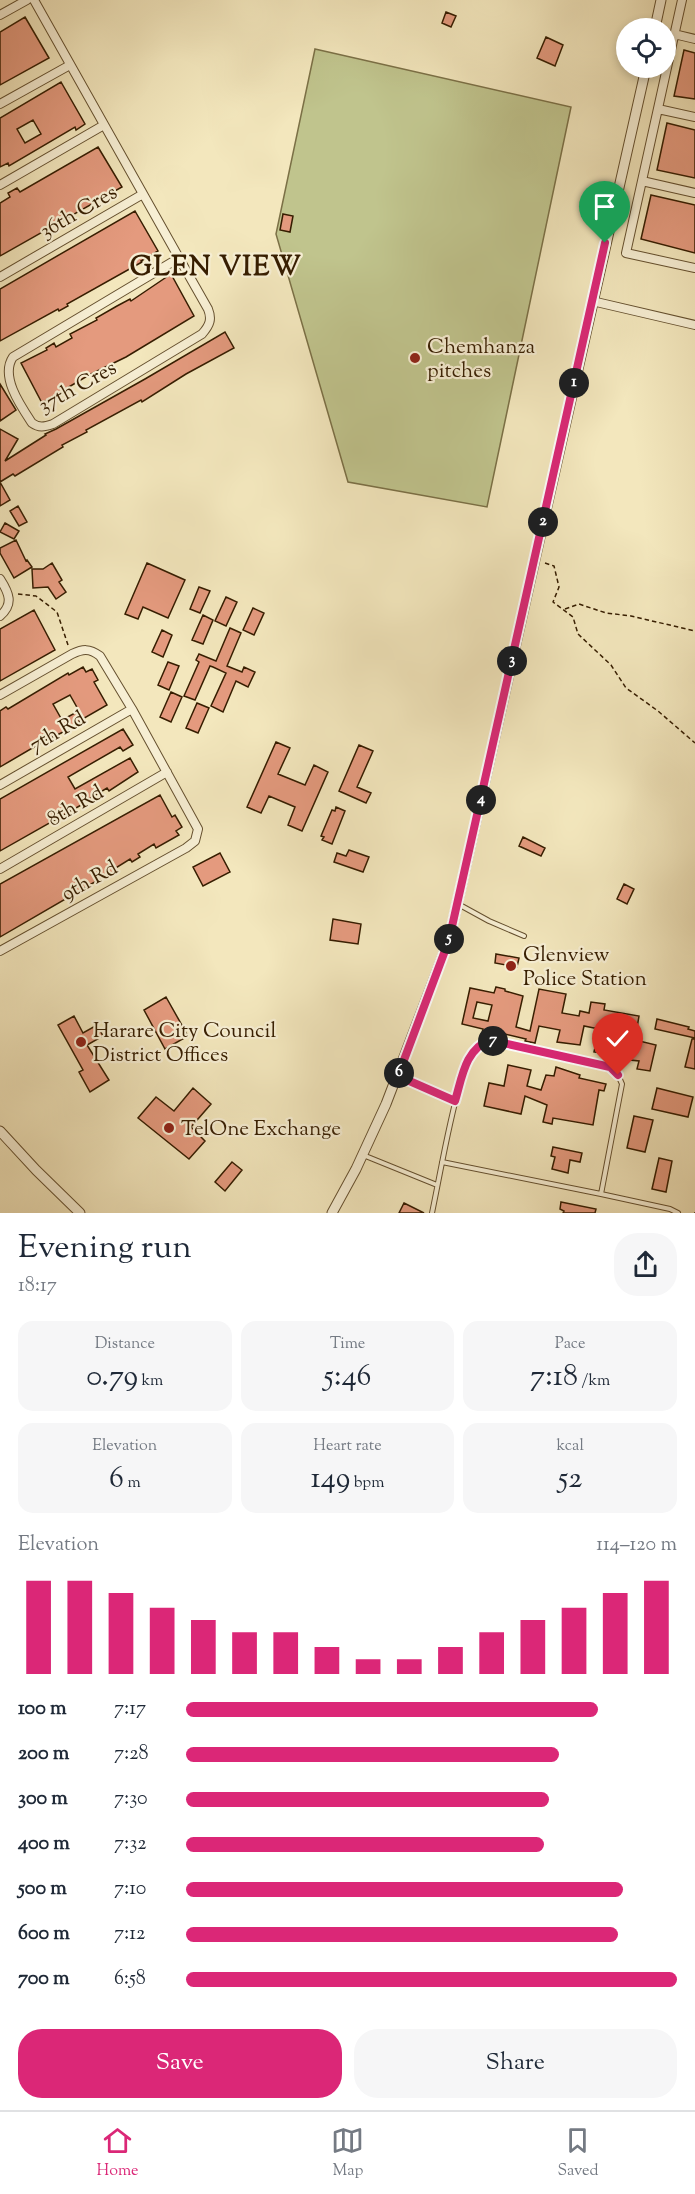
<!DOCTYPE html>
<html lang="en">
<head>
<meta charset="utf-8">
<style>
	:root { --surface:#fff; --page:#f6f6f7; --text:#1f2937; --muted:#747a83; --line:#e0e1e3; --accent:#db2777 }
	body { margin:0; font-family:"Sorts Mill Goudy",serif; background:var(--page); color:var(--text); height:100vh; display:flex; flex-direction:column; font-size:22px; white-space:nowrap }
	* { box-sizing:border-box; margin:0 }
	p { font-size:20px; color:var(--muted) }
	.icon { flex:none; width:33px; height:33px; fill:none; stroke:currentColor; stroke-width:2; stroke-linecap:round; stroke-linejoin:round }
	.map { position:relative; height:1213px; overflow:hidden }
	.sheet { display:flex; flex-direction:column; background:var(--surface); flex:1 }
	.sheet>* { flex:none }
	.controls { position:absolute; left:616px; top:18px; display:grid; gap:12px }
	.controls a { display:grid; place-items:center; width:60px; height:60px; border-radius:50%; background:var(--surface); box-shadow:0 3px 9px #0003; font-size:30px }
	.pin { position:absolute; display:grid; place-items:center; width:51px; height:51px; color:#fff; margin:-62px -26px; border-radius:50% 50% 50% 0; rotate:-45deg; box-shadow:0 0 6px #0007 }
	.pin .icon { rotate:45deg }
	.km { position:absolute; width:30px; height:30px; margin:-15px; border-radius:50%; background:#222; color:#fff; font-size:16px; line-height:30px; text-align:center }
	.round { display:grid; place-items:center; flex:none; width:63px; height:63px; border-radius:24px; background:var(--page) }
	.overview { display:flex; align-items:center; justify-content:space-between; height:102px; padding:0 18px }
	h1 { font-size:33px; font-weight:600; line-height:45px }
	.figures { display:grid; grid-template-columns:repeat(3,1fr); gap:9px; height:102px; padding:6px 18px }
	.figures div { display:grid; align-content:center; border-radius:15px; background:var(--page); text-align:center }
	.figures b { font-size:30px; font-weight:600 }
	.figures small { font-size:16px; font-weight:400 }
	.figures p { font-size:16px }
	.chart { height:168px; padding:12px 18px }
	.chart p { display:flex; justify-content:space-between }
	.chart svg { width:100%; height:108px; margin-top:6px; stroke:var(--accent); stroke-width:6 }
	.button { display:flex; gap:12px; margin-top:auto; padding:12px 18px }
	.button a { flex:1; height:69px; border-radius:24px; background:var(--accent); color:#fff; font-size:24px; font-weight:600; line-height:69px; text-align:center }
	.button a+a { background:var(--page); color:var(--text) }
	ul { padding:0 18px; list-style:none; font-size:20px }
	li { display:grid; grid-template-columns:96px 72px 1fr; align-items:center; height:45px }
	li i { height:15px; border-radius:8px; background:var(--accent) }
	.tabs { display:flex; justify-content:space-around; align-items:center; height:84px; border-top:2px solid var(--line); background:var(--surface); font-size:16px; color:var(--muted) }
	.tabs a { display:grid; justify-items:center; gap:3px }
	.tabs .on { color:var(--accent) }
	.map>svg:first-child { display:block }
</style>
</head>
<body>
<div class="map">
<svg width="695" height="1213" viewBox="0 0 695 1213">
	<rect width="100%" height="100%" fill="#f3e7bd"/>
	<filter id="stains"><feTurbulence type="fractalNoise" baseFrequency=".00333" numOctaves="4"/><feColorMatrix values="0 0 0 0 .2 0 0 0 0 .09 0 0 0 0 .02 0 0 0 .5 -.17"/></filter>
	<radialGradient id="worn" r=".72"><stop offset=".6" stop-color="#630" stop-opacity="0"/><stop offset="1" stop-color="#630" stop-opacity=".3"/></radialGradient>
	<path fill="#c0c48d" stroke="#7b7046" stroke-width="1.5" d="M 315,49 L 571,107 L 487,507 L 348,482 L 276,234 Z"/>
	<path fill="#e49a7e" stroke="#361d00" stroke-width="1.5" fill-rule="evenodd" d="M 446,12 L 456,16 L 451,27 L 442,23 Z
		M 25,17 L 49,58 L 0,85 L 0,32 Z
		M 546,37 L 563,45 L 555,66 L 537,58 Z
		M 684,50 L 695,53 L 695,99 L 674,96 Z
		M 61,82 L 85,124 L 76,130 L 75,127 L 9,166 L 8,163 L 0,167 L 0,118 ZM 33,120 L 41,134 L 25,143 L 17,129 Z
		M 667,123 L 695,130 L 695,178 L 657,170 Z
		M 98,147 L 122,187 L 0,256 L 0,203 L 10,197 L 8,193 L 17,188 L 20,192 Z
		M 651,195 L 695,205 L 695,253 L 641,239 Z
		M 135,211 L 158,251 L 141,261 L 142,262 L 67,304 L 68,306 L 59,311 L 58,309 L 0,341 L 0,289 Z
		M 283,214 L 293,216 L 290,232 L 280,230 Z
		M 171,274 L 194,316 L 126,357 L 89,375 L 42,403 L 21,363 L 47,350 L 46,348 L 54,343 L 56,347 L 72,338 L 70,334 L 97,320 L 96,318 L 117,306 L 130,299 L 131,301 Z
		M 225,332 L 234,348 L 186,374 L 142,402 L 141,400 L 86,430 L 87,432 L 62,445 L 63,447 L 15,476 L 13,474 L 0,482 L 10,500 L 0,506 L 0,429 L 18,439 L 5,461 L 46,435 L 45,434 L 56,429 L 145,379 Z
		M 0,384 L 16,410 L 0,421 Z
		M 18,506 L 27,522 L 19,526 L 10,511 Z
		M 5,523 L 19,531 L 14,539 L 0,532 Z
		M 16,540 L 26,561 L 27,560 L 32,567 L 14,578 L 0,553 L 0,548 Z
		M 52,563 L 62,580 L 59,582 L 66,592 L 56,599 L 48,587 L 33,588 L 32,569 L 43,569 Z
		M 147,563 L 185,580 L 168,618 L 143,607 L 138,619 L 125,614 Z
		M 199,587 L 210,591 L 200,613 L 190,609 Z
		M 226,597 L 237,602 L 226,626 L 215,621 Z
		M 253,608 L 264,613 L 254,635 L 243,630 Z
		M 34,610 L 55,650 L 0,681 L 0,629 Z
		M 203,615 L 213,620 L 203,644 L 192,640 Z
		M 230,628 L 241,633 L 227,666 L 242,672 L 244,667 L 255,672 L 248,687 L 236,681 L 223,712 L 211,706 L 226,673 L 213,667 L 210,666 L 195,700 L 184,696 L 199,662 L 196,660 L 199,654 L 216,661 Z
		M 162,630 L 172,635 L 163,657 L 152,652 Z
		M 168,662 L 179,666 L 169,690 L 158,685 Z
		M 83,667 L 86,672 L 92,669 L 98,680 L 94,682 L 107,705 L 79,721 L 80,723 L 72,728 L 46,740 L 0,767 L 0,711 L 6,707 L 8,709 L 68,673 L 69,675 ZM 70,695 L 79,711 L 62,720 L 53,704 Z
		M 171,692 L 182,697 L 171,722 L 160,717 Z
		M 197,703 L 209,708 L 198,733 L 186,728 Z
		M 123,729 L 133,745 L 123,751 L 120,747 L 68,777 L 75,789 L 130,758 L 138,772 L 109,791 L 107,788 L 89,799 L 90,800 L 0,851 L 0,799 Z
		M 276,742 L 290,748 L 278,774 L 305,785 L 314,765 L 328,772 L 302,831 L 288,825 L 295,807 L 269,796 L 261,813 L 247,807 Z
		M 359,745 L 373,751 L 357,787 L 371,793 L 366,803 L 339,791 Z
		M 160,795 L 172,817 L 175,815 L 182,827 L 176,831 L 179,835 L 156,848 L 154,844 L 138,854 L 140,857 L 132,862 L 130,859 L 114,869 L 116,872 L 108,876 L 93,883 L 0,937 L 0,884 Z
		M 336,807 L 345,811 L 332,844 L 322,840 L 324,837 L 321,836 L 332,810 L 335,811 Z
		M 523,837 L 545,848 L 541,856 L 519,846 Z
		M 349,850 L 369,857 L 363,872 L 334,862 L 337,853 L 346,856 Z
		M 220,853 L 230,872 L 203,886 L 193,867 Z
		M 624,884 L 634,889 L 627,904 L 617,899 Z
		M 333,919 L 361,924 L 358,944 L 330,940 Z
		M 496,954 L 519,958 L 517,967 L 495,963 Z
		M 496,987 L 505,989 L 505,991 L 523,996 L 516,1027 L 530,1031 L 539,989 L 566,994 L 562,1013 L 579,1016 L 580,1011 L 589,1013 L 591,1002 L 605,1004 L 604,1010 L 639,1016 L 635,1040 L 656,1045 L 650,1071 L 637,1069 L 639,1061 L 630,1060 L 633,1041 L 610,1037 L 607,1054 L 594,1052 L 599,1029 L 584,1026 L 580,1045 L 557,1042 L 560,1030 L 539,1026 L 535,1043 L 525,1041 L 526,1039 L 492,1031 L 491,1035 L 482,1033 L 483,1029 L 462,1024 L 470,988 L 494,993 ZM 477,1002 L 492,1005 L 488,1021 L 473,1018 Z
		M 166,997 L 188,1036 L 165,1049 L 144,1010 Z
		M 74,1016 L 83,1033 L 97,1025 L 103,1036 L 87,1045 L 109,1080 L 90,1092 L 79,1072 L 83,1070 L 58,1025 Z
		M 657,1019 L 689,1027 L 688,1029 L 695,1031 L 695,1038 L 655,1029 Z
		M 692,1039 L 695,1039 L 695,1069 L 685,1067 Z
		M 508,1065 L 531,1070 L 527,1086 L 541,1090 L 546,1075 L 554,1076 L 556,1067 L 580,1075 L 579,1078 L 606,1084 L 604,1091 L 599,1090 L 593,1125 L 553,1118 L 552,1124 L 543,1122 L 547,1105 L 525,1096 L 521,1114 L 484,1106 L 489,1083 L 504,1086 Z
		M 193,1088 L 211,1104 L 191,1127 L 205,1141 L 189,1159 L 138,1118 L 156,1097 L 174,1111 Z
		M 657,1088 L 693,1097 L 688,1117 L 652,1109 Z
		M 634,1116 L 653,1120 L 645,1152 L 627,1148 Z
		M 553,1147 L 582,1153 L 580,1162 L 570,1160 L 568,1173 L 552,1169 L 555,1157 L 551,1156 Z
		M 659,1158 L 672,1161 L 666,1192 L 652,1189 Z
		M 232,1162 L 242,1170 L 225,1191 L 215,1182 Z
		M 561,1202 L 596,1209 L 595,1213 L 563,1213 L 564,1211 L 560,1209 Z
		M 404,1203 L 424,1213 L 399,1213 Z"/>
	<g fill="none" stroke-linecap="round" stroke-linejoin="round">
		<g stroke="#65502f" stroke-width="6">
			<path id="service" d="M 458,904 L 489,921 L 524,936
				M 398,1076 L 455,1101
				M 363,1155 L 437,1185
				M 601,1194 L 670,1209 L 678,1213
				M 432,1213 C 441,1170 448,1126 460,1084 C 464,1073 466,1058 474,1049 C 479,1044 484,1042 490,1040 L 610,1067 L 618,1075 L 622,1084 L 601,1194 L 442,1162"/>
		</g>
		<g stroke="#65502f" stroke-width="10">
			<path id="minor" d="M 34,0 C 80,83 127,166 174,249 L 179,258 L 208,309 C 212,319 210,325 202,334 L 53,424 C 44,427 39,428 32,423 C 20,405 0,376 13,357 L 179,258
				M 682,0 L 626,253 L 695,268
				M 0,15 L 27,0
				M 674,34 L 695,39
				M 0,104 L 70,65
				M 658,109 L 695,117
				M 642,181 L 695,193
				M 0,185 L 104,125
				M 0,277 L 143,194
				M 592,301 L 695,325
				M 0,579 C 9,593 14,604 0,616
				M 0,695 L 72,654 C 83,649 89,648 100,656 L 132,709 L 198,829 L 195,841 L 186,848 L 0,951
				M 0,785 L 132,709
				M 0,869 L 167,772"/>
		</g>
		<g stroke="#65502f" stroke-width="11">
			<path id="tertiary" d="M 655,28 L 661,0
				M 0,1131 L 36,1170 L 80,1213
				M 332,1213 L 356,1169 L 386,1104 L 449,940 L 646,68"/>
		</g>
		<path stroke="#361d00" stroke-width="1.5" stroke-dasharray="4.5 3" stroke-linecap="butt" d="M 545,563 L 554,566 L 559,587 L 553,602 L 573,617 L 578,634 L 611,665 L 626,688 L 658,711 L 695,743
			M 18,594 L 36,596 L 57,612 L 68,645
			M 565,609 L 579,604 L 606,613 L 631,616 L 695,631
			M 695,1213 L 695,1212"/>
		<use href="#service" stroke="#f7efd4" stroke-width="4"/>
		<use href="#minor" stroke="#f7efd4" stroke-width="8"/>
		<use href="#tertiary" stroke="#f7efd4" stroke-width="9"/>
	</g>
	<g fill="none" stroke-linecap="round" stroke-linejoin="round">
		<g stroke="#fff" stroke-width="12">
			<path id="route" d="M 605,243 L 449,940 L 398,1076 L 455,1101 C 462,1078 465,1049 490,1040 L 610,1067 L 618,1075"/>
		</g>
		<use href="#route" stroke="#db2777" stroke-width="8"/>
	</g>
	<g fill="#8f2418" stroke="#f7efd4" stroke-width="2">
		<circle cx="415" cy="358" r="6"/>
		<circle cx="511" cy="966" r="6"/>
		<circle cx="81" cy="1042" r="6"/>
		<circle cx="169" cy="1128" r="6"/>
	</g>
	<g text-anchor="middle" stroke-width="4.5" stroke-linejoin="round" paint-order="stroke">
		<g font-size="21" fill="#361d00" stroke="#f7efd4">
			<text transform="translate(78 211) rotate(-30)" y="7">36th Cres</text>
			<text transform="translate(77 386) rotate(-29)" y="7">37th Cres</text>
			<text transform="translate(57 731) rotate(-30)" y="7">7th Rd</text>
			<text transform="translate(75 805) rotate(-30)" y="7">8th Rd</text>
			<text transform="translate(89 880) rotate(-29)" y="7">9th Rd</text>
		</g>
		<g font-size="21" fill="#361d00" stroke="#f7efd4" text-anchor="start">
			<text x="427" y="353">Chemhanza<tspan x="427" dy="24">pitches</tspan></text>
			<text x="523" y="961">Glenview<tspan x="523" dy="24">Police Station</tspan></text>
			<text x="93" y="1037">Harare City Council<tspan x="93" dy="24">District Offices</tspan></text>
			<text x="181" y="1135">TelOne Exchange</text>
		</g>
		<g font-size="27" font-weight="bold" letter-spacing="1.5" fill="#361d00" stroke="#f7efd4">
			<text x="216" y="275">GLEN VIEW</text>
		</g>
	</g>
	<rect width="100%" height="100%" filter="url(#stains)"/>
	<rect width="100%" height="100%" fill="url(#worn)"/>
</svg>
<div class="controls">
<a><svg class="icon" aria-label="locate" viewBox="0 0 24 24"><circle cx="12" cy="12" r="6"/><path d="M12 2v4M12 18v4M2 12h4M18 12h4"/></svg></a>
</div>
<div class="pin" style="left:605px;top:243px;background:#1e9e55"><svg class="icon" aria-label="arrive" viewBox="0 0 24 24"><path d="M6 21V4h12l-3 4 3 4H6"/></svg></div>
<div class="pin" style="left:618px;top:1075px;background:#d93025"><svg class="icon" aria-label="check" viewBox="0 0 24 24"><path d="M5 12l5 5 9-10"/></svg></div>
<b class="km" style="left:574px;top:383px">1</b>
<b class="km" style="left:543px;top:522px">2</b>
<b class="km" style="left:512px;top:661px">3</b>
<b class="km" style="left:481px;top:800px">4</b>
<b class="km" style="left:449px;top:939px">5</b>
<b class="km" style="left:399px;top:1073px">6</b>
<b class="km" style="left:493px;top:1041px">7</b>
</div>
<section class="sheet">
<div class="overview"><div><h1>Evening run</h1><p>18:17</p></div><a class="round"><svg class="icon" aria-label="share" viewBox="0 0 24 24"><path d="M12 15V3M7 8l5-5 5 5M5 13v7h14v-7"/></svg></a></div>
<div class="figures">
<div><p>Distance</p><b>0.79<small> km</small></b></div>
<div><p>Time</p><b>5:46</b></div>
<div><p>Pace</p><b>7:18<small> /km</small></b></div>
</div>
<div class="figures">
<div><p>Elevation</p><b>6<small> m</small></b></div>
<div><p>Heart rate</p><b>149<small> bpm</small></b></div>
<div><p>kcal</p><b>52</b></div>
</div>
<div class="chart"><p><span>Elevation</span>114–120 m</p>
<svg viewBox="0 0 160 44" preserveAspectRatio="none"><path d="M5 44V6M15 44V6M25 44V11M35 44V17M45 44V22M55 44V27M65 44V27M75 44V33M85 44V38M95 44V38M105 44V33M115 44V27M125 44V22M135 44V17M145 44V11M155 44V6"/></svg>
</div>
<ul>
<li><b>100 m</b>7:17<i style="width:84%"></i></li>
<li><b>200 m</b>7:28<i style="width:76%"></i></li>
<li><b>300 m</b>7:30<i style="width:74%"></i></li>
<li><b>400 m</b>7:32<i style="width:73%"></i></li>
<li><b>500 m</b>7:10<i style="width:89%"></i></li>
<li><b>600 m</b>7:12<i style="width:88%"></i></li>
<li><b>700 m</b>6:58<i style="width:100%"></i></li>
</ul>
<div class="button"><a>Save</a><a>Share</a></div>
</section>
<nav class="tabs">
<a class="on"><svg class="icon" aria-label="home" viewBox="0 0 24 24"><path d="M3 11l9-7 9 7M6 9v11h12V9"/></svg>Home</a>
<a><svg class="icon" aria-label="map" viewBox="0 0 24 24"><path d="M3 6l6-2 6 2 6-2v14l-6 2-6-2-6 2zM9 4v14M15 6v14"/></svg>Map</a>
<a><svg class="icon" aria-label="saved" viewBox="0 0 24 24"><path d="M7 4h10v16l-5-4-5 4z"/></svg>Saved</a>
</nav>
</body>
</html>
